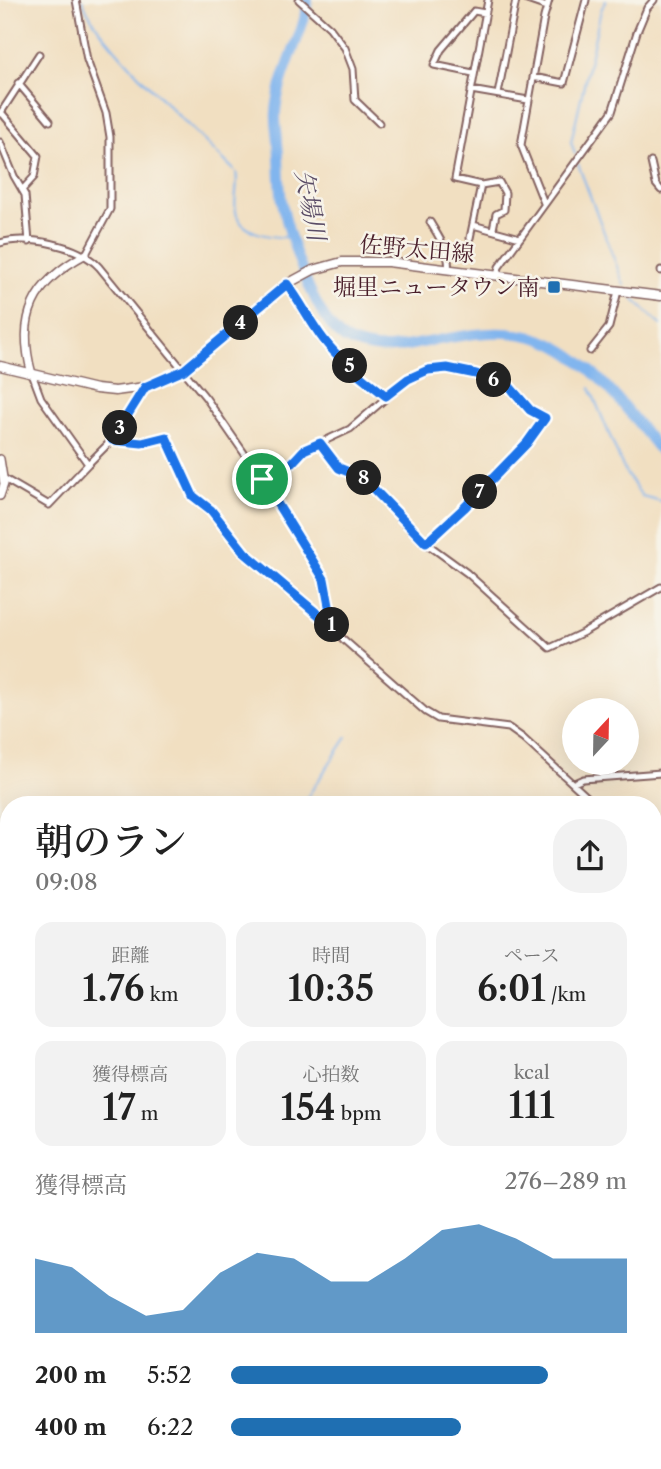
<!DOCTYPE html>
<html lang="ja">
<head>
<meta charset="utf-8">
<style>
	:root { --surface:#fff; --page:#f2f2f2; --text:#222; --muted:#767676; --accent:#1f6fb2 }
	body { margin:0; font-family:"Libre Caslon Text","Noto Serif JP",serif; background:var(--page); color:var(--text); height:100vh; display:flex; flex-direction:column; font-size:26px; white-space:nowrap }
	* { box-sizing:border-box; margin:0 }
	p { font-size:23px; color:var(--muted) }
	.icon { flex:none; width:38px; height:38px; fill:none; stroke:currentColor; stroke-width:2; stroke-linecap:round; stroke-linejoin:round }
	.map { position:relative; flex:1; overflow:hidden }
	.drawer { position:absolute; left:0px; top:796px; width:662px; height:674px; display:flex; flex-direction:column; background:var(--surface); border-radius:28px 28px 0 0; box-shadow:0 7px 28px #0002 }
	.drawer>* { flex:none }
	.needle { width:46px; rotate:22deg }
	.tools { position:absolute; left:562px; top:698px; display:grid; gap:14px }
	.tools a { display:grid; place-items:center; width:77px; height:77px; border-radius:50%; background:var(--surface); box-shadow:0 7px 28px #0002; font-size:35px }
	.pin { position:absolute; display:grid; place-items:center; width:60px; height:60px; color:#fff; margin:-30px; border:4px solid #fff; border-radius:50%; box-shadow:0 2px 7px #0007 }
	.km { position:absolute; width:35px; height:35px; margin:-18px; border-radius:50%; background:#222; color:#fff; font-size:19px; line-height:35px; text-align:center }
	.round { display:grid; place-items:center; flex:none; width:74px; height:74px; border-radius:28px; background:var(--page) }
	.summary { display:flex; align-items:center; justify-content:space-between; height:119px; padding:0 35px }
	h1 { font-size:38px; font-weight:600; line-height:52px }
	.metrics { display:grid; grid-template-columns:repeat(3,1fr); gap:10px; height:119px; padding:7px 35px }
	.metrics div { display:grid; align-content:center; border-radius:18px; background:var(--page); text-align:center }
	.metrics b { font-size:35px; font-weight:600 }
	.metrics small { font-size:19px; font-weight:400 }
	.metrics p { font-size:19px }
	.chart { height:196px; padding:14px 35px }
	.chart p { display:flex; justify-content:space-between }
	.chart svg { width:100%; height:126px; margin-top:7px; fill:var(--accent); opacity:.7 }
	ul { padding:0 35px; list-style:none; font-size:23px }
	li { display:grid; grid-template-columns:112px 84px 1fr; align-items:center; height:52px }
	li i { height:18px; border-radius:9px; background:var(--accent) }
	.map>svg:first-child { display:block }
</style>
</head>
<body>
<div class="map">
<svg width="661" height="1469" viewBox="0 0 661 1469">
	<rect width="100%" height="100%" fill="#f7f3e8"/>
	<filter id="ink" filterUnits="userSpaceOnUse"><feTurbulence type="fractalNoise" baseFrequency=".0143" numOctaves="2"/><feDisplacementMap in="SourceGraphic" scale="14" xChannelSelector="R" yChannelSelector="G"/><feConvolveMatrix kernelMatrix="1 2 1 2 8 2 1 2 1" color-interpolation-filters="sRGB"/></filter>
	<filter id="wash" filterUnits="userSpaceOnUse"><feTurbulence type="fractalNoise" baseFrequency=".00686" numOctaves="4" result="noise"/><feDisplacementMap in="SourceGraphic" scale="28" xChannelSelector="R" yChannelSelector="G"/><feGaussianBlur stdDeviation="1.57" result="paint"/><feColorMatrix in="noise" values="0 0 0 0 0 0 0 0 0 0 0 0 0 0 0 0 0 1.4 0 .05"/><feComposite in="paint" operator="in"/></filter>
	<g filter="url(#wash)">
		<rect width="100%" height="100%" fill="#f1dfc1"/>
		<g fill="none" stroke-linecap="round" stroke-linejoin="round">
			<path stroke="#81b5ee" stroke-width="2" d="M 83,0 C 90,35 203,139 234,170
				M 575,154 L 571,142 L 601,10 L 606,0
				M 578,164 L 624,285
				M 236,172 C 239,185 233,200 236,212 C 240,234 273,238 290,237
				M 633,299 L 661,325
				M 590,388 L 625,472 L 642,496 L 661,501
				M 302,805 L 347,737
				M 450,805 L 455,798
				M 653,1101 L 655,1087
				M 0,1235 L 9,1250
				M 653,1296 L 661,1306
				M 113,1469 L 127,1461
				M 632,1469 L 635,1461"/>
			<path stroke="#81b5ee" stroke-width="10" d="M 308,0 C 303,38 279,72 276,112 C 275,123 278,132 278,143 C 280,162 279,182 282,201 C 287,233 316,323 345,339 C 353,343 366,347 375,348 C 390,350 408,346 422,343 C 462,335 504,326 543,340 C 593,359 628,412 661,452"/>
		</g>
	</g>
	<g filter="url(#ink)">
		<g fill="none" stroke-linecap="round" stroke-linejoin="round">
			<g stroke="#846260" stroke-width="9">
				<path id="minor" d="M 76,0 L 87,60 L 106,113 L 110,137 L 110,209 L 86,254
					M 299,0 L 330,28 L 345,48 L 353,69 L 355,100 L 379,123
					M 527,0 L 547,7
					M 473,73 L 434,65 L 441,50 L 474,11 L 485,13
					M 533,77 L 564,83 L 586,0
					M 18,83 L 50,121
					M 471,90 L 528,100
					M 498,94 L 516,0
					M 1,112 L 38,156 L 34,177 L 22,190
					M 0,114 L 39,54
					M 0,142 L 14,176 L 25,195 L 29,242
					M 651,162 L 656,184 L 661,190
					M 481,185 L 499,182 L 505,193 L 504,210 L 496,214 L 493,229
					M 544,203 L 521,145 L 544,17 L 549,0
					M 430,222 C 438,236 451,253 448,270
					M 473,225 L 520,238
					M 470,238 L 481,185 L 455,179 L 488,0
					M 0,243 C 28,235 79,245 99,267 L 206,398 L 262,479 L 325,579 L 332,626
					M 661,270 L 661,271
					M 497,276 L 499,267 L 612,112 L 637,32 L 647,8 L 654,0
					M 287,284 C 301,302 310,322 324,340 C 341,362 365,379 386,396
					M 590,351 L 609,327 L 618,291
					M 112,440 L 142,443 L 166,437 L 193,496 L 211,510 L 245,553 L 333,627 L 343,639 L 426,712 L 438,719 L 509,728 L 523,738 L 596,805
					M 320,443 L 339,468 L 364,478 L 419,538 L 467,573 L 550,648 L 582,633 L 661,587
					M 88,464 L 112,440 L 145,387
					M 3,478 L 49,505 L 88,464 L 41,398 L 32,374
					M 262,479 L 291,464 L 305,450 L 350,429 L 408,379 L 435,369 L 447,368 L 476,374 L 506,385 L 515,391 L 530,410 L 543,415 L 545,419 L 527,444 L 464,508 L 426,543
					M 574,783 L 583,779 L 661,773
					M 653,946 L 661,959
					M 0,1299 L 8,1302 L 0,1320
					M 439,1461 L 460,1469"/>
			</g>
			<g stroke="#846260" stroke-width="10">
				<path id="tertiary" d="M 32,374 C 16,317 33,282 86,254
					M 0,459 L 4,484 L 0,496"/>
			</g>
			<g stroke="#846260" stroke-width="11">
				<path id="secondary" d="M 0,366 L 96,389 L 115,391 L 145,387 L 184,370 L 287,284 L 313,270 L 342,262 L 388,262 L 661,296"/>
			</g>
			<g stroke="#846260" stroke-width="12">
				<path id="primary" d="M 653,970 L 661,966
					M 213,1469 L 218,1461"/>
			</g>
			<use href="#minor" stroke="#fff" stroke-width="5"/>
			<use href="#tertiary" stroke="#fff" stroke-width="7"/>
			<use href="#secondary" stroke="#fff" stroke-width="8"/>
			<use href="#primary" stroke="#fff" stroke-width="9"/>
		</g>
	</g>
	<g fill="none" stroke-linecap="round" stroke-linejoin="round" filter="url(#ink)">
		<g stroke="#fff" stroke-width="14">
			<path id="route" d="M 287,284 C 301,302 310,322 324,340 C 341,362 365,379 386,396 L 408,379 L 428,370 L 447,368 L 476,374 L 509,386 L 530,410 L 545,418 L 527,443 L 464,508 L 426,543 L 363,478 L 339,468 L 320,443 L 304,450 L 291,464 L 262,479 L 324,579 L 333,627 L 245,553 L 211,510 L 193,496 L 166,437 L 142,443 L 112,440 L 145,387 L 184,370 Z"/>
		</g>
		<use href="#route" stroke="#1a73e8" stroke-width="9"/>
	</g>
	<rect fill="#1f6fb2" stroke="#f7f3e8" stroke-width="2.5" x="547" y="280" width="14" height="14" rx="3.5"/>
	<g text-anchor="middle" stroke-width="5" stroke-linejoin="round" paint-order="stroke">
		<g font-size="23" fill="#4a1f2b" stroke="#f7f3e8">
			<text transform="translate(417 249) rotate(5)" y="8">佐野太田線</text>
		</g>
		<g font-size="23" fill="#4a1f2b" stroke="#f7f3e8" text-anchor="end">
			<text x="540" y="295">堀里ニュータウン南</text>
		</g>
		<g font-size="24" font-style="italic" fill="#5a4c66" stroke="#f7f3e8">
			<text transform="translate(310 205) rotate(79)" y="8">矢場川</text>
		</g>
	</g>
</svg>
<div class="tools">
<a><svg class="needle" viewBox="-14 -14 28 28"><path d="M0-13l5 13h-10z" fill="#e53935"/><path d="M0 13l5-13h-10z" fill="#767676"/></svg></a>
</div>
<div class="pin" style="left:262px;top:479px;background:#1e9e55"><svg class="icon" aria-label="arrive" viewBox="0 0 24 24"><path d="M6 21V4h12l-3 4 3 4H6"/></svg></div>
<b class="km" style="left:332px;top:625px">1</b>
<b class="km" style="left:120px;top:428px">3</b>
<b class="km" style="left:241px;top:323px">4</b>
<b class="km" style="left:350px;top:366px">5</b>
<b class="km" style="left:494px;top:380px">6</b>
<b class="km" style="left:480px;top:492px">7</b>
<b class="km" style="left:364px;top:478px">8</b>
<section class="drawer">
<div class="summary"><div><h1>朝のラン</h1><p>09:08</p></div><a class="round"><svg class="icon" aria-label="share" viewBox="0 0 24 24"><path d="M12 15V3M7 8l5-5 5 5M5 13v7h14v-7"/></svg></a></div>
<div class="metrics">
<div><p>距離</p><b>1.76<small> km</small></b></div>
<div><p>時間</p><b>10:35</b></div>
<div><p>ペース</p><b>6:01<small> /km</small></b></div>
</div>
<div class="metrics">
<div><p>獲得標高</p><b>17<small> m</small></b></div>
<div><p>心拍数</p><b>154<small> bpm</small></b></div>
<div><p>kcal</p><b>111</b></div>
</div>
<div class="chart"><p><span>獲得標高</span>276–289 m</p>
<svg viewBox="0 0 160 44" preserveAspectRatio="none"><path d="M0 44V18L10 21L20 31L30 38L40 36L50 23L60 16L70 18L80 26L90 26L100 18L110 8L120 6L130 11L140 18L150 18L160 18V44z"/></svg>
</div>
<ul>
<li><b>200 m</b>5:52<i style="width:80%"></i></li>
<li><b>400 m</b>6:22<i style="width:58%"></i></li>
</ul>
</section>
</div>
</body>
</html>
